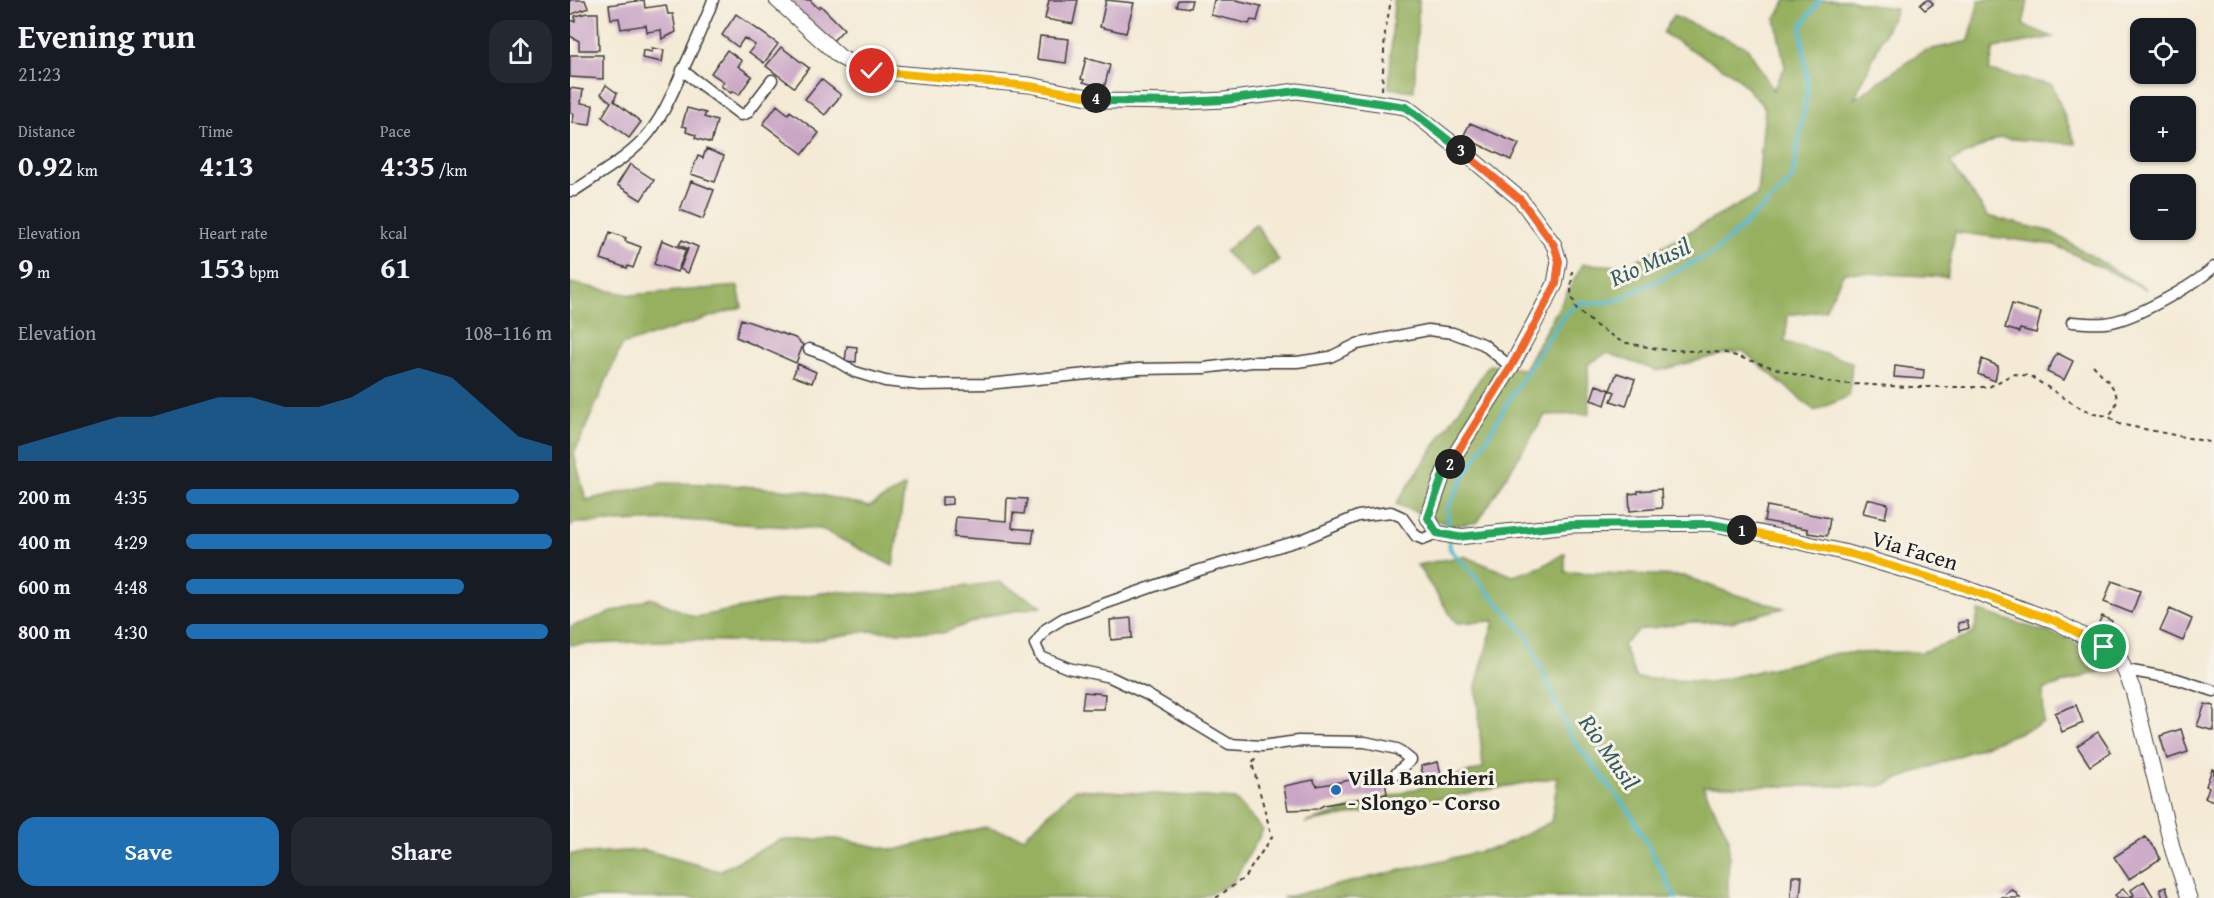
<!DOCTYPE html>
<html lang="en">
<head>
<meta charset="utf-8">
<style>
	:root { --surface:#171b24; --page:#242831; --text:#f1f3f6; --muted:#9ea1a6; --accent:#1f6fb2 }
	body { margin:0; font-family:"Gentium Book Plus",serif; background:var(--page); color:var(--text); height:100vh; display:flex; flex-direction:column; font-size:22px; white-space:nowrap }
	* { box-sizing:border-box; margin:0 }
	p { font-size:20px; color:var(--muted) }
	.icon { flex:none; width:33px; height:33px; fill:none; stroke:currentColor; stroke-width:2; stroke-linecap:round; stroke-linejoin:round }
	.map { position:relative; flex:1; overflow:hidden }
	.details { display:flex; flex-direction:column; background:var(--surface); width:570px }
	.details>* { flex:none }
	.buttons { position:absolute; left:1560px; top:18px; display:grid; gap:12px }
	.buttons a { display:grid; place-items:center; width:66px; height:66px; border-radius:12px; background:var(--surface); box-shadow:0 2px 4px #0004; font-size:30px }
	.pin { position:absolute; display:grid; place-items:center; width:51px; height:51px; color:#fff; margin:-26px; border:3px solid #fff; border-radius:50%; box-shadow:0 2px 6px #0007 }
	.km { position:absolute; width:30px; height:30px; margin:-15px; border-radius:50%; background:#222; color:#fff; font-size:16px; line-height:30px; text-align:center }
	.round { display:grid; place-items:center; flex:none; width:63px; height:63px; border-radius:18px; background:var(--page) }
	.summary { display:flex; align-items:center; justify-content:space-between; height:102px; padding:0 18px }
	h1 { font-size:33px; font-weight:700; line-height:45px }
	.metrics { display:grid; grid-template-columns:repeat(3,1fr); gap:9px; height:102px; padding:6px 18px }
	.metrics div { display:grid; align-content:center }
	.metrics b { font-size:30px; font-weight:700 }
	.metrics small { font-size:16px; font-weight:400 }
	.metrics p { font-size:16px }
	.chart { height:168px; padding:12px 18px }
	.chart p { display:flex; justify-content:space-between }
	.chart svg { width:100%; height:108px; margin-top:6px; fill:var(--accent); opacity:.7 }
	.button { display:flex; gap:12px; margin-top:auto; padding:12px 18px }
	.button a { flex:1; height:69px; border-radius:18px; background:var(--accent); color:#fff; font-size:24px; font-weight:700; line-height:69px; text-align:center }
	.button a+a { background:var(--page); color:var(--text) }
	ul { padding:0 18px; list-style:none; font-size:20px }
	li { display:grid; grid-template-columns:96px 72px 1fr; align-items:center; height:45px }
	li i { height:15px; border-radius:8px; background:var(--accent) }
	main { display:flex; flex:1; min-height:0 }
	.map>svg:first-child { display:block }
</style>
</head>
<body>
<main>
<section class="details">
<div class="summary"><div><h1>Evening run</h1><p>21:23</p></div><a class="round"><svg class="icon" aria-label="share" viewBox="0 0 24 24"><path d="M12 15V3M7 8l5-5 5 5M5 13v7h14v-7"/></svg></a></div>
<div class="metrics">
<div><p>Distance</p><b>0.92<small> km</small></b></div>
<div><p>Time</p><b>4:13</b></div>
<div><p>Pace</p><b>4:35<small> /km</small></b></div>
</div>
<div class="metrics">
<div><p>Elevation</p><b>9<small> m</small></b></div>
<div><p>Heart rate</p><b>153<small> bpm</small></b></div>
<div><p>kcal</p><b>61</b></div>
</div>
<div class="chart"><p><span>Elevation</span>108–116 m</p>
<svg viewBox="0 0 160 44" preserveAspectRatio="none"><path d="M0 44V38L10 34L20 30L30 26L40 26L50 22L60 18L70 18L80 22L90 22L100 18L110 10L120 6L130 10L140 22L150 34L160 38V44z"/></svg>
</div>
<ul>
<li><b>200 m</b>4:35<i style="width:91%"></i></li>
<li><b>400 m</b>4:29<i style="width:100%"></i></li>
<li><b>600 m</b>4:48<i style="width:76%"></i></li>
<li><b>800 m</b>4:30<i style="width:99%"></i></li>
</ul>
<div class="button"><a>Save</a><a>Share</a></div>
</section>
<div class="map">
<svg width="1644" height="898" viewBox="0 0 1644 898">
	<rect width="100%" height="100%" fill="#f7f3e8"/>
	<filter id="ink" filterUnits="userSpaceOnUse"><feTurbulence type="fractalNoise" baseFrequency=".0167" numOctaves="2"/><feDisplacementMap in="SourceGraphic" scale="12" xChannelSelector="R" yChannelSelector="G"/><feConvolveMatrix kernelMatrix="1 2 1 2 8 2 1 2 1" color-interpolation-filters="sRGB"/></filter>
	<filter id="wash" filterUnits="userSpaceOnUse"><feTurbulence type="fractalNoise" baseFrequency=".008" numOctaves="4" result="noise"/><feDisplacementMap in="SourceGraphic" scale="24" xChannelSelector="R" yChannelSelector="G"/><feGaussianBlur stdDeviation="1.35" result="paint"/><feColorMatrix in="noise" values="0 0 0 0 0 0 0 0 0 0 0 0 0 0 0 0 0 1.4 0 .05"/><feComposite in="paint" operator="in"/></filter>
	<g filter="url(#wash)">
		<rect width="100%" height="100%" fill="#f4ead5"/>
		<path fill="#96b061" stroke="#59663e" stroke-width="1.5" d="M 824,0 L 849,0 L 844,91 L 819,88 Z
			M 1216,0 L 1280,0 L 1326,9 L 1284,99 L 1353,51 L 1399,41 L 1409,0 L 1458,0 L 1453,25 L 1483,37 L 1424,48 L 1419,71 L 1482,85 L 1506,144 L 1429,138 L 1380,162 L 1418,216 L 1482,232 L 1576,289 L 1485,245 L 1385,232 L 1377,277 L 1274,272 L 1255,310 L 1218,315 L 1215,342 L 1282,362 L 1279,396 L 1245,411 L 1173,351 L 1156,353 L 1088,371 L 1037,353 L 1018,364 L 1019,414 L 975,415 L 908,522 L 881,526 L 826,504 L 919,365 L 954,369 L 1013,264 L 1056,266 L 1187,195 L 1195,108 L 1165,75 L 1093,33 L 1103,16 L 1177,47 L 1203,90 L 1215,67 L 1205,19 Z
			M 686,224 L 709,261 L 682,278 L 655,252 Z
			M 0,283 L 61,295 L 168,286 L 172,307 L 52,345 L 4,454 L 16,500 L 92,483 L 146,484 L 235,491 L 299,507 L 335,486 L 323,566 L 251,529 L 111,520 L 5,523 L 0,527 Z
			M 995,553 L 995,572 L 1114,576 L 1160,593 L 1214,608 L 1161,622 L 1121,622 L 1069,630 L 1053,645 L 1066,678 L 1141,682 L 1267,653 L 1352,652 L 1403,634 L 1409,611 L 1502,640 L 1537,669 L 1473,690 L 1474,723 L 1311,786 L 1133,786 L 1159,838 L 1158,898 L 712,898 L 929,847 L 981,822 L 988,777 L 735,823 L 913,768 L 906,686 L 924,621 L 886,623 L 847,565 L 894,556 L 943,576 L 971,567 Z
			M 429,582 L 472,606 L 422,615 L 373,633 L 298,631 L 229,643 L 112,640 L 0,645 L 0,627 L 81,598 L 125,617 L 260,591 L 328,595 Z
			M 505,789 L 665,799 L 693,830 L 662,884 L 629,898 L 0,898 L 0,854 L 75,850 L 149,871 L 210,840 L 267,839 L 325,850 L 414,827 L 454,837 Z"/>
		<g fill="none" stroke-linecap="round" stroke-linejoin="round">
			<path stroke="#52bad0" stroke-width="4" d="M 879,533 L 877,509 L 887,490 L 942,395 L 993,316 L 1011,302 L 1020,304 L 1048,300 L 1145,252 L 1222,180 L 1238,87 L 1231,27 L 1250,0
				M 879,540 L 880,549 L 957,635 L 1001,737 L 1062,815 L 1106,898"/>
		</g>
		<g id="blocks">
			<path fill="#caa6c6" d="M 0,0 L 15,0 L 18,8 L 0,15 Z
				M 74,0 L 75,8 L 96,5 L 98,14 L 103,14 L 106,32 L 92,39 L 91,30 L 77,32 L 76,25 L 51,29 L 49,18 L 41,19 L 39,5 Z
				M 225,0 L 240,0 L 248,8 L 251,6 L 274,29 L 260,44 L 220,3 Z
				M 479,0 L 508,0 L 503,24 L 475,19 Z
				M 536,0 L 564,3 L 556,33 L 530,27 Z
				M 608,0 L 622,0 L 620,8 L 606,6 Z
				M 644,0 L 666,0 L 691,6 L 687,21 L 681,20 L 679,24 L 641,15 Z
				M 1356,0 L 1360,0 L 1363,4 L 1355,10 L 1350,5 Z
				M 17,13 L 28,13 L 29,50 L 9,50 L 9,41 L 0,36 L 0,21 L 5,21 L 5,16 Z
				M 166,14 L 208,44 L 194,63 L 179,52 L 185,45 L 174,38 L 168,47 L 152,35 Z
				M 470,36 L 499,39 L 496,63 L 467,59 Z
				M 211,47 L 239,68 L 224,87 L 196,66 Z
				M 82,48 L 94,50 L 92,62 L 72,58 L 73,50 L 82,52 Z
				M 157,50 L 172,61 L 168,66 L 182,76 L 169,95 L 163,91 L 161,93 L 151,86 L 154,82 L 141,73 Z
				M 0,55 L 33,55 L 33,79 L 0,77 Z
				M 516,58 L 540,65 L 534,88 L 513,82 L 514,80 L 511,79 Z
				M 251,79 L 271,95 L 255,115 L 235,99 Z
				M 36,85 L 47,93 L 44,101 L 71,122 L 59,138 L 32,117 L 41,102 L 31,94 Z
				M 0,88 L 13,90 L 11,103 L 23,105 L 20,125 L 3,123 L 4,114 L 0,113 Z
				M 207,105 L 218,114 L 220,111 L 249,133 L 233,154 L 193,124 Z
				M 117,108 L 136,113 L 134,117 L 147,121 L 141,143 L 125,138 L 126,135 L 116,132 L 117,127 L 112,126 Z
				M 900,123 L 949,144 L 941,160 L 893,137 Z
				M 136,149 L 154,156 L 145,182 L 121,174 L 128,156 L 133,158 Z
				M 60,164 L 84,180 L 71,200 L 47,185 Z
				M 121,181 L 144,190 L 133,219 L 110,210 Z
				M 40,232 L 56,238 L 55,241 L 71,247 L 63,268 L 58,266 L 57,268 L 31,259 Z
				M 92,240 L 116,250 L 107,272 L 84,264 Z
				M 112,240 L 128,247 L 118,273 L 110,269 L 118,249 L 109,245 Z
				M 1442,304 L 1471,312 L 1466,333 L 1450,329 L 1449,332 L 1435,328 Z
				M 171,319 L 225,338 L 233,345 L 226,363 L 166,337 Z
				M 277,346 L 287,347 L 286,362 L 275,361 Z
				M 1487,353 L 1503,361 L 1494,380 L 1477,372 Z
				M 1412,359 L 1428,366 L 1425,381 L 1408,374 Z
				M 228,364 L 246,372 L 242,383 L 223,376 Z
				M 1325,366 L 1354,370 L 1353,379 L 1324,377 Z
				M 1047,373 L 1065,379 L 1056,406 L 1041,401 L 1045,392 L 1040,390 Z
				M 1026,385 L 1040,390 L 1035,405 L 1021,400 Z
				M 1091,489 L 1092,508 L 1060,511 L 1059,494 L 1068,493 L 1068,491 Z
				M 372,497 L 382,497 L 382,504 L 372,505 Z
				M 437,498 L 457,499 L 454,514 L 443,513 L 442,528 L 464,530 L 462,543 L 384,537 L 386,517 L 436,521 Z
				M 1297,499 L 1318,504 L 1315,518 L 1293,513 Z
				M 1197,506 L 1260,518 L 1257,536 L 1238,533 L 1238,529 L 1194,521 Z
				M 1542,581 L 1570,591 L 1562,613 L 1534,602 Z
				M 1600,609 L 1622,619 L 1613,641 L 1590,631 Z
				M 1532,616 L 1542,621 L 1539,629 L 1528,625 Z
				M 561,618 L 562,638 L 541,640 L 540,620 Z
				M 1397,621 L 1399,628 L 1389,631 L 1388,623 Z
				M 514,692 L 535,694 L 534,709 L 512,709 Z
				M 1635,704 L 1644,706 L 1644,731 L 1627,726 Z
				M 1506,705 L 1513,723 L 1492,732 L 1485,713 Z
				M 1611,729 L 1618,752 L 1597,759 L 1590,736 Z
				M 1528,732 L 1541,752 L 1520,766 L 1507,746 Z
				M 868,762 L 872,778 L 854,781 L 851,766 Z
				M 1642,769 L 1644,770 L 1644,801 L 1635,798 L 1639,787 L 1636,786 Z
				M 814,774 L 817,794 L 754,805 L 747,809 L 718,810 L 714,786 L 743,780 L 747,786 Z
				M 1575,837 L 1586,849 L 1590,859 L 1559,879 L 1544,857 Z
				M 1222,876 L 1232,876 L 1230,898 L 1221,898 Z
				M 1574,881 L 1584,898 L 1548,898 L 1545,895 L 1553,889 L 1561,897 L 1564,895 L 1561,890 Z
				M 1596,887 L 1599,897 L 1593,898 L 1590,889 Z
				M 1441,890 L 1444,891 L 1450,898 L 1431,898 Z"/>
		</g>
	</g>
	<g filter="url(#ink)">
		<use href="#blocks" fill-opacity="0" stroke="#3c3b38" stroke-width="1.5"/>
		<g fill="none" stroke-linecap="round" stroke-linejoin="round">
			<g stroke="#3c3b38" stroke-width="13">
				<path id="street" d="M 112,70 L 171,115 L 177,113 L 202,80
					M 0,191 L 4,191 C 27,175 55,160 74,139 C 92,119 101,96 112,72 C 123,48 134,25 143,0
					M 1502,322 C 1513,323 1525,324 1535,323 C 1562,321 1624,285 1644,267
					M 239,349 L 256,355 L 285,372 L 315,381 L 350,385 L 418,384 L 567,369 L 634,368 L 682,362 L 727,362 L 760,357 L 787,344 L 858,330 L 883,333 L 913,344 L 941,367
					M 1556,670 L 1607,679 L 1644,691
					M 823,776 L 841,760 L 827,749 L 795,742 L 728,741 L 692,746 L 659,744 L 576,694 L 540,677 L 498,668 L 471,657 L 465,644 L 476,629 L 494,618 L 630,570 L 734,539 L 788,516 L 821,512 L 832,517 L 846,536 L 853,539 L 867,533"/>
			</g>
			<g stroke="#3c3b38" stroke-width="17">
				<path id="secondary" d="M 207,0 L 270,57 L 285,65 L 302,71 L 460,85 L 537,101 L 612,102 L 654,100 L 727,91 L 836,107 L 896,154 L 951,200 L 984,245 L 989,261 L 985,284 L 941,367 L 874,472 L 858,518 L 867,533 L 888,537 L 1000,525 L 1141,523 L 1218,539 L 1281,554 L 1395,588 L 1485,621 L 1534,647 L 1550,659 L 1563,690 L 1603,851 L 1619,898"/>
			</g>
			<path stroke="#3c3b38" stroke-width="2" stroke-dasharray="4.5 4.5" stroke-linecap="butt" d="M 812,90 L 815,33 L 821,0
				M 1002,271 L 1001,292 L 1006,309 L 1025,325 L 1052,342 L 1088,349 L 1156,353 L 1224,374 L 1262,383 L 1341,387 L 1419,387 L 1443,374 L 1460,376 L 1507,406 L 1524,414 L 1538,416 L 1549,424 L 1644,443
				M 1523,365 C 1537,381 1559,396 1538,416
				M 646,898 L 674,878 L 702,837 L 682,763 L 686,757"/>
			<use href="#street" stroke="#fff" stroke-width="10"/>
			<use href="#secondary" stroke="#fff" stroke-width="15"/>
		</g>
	</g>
	<g fill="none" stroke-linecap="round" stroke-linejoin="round" filter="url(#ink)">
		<g stroke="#fff" stroke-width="12">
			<path id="split-1" d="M 1172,530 L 1281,554 L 1395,588 L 1485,621 L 1534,647"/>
		</g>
		<g stroke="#fff" stroke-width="12">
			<path id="split-2" d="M 880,464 L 874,472 L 858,518 L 867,533 L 888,537 L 1000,525 L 1083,524 L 1141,524 L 1172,530"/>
		</g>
		<g stroke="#fff" stroke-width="12">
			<path id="split-3" d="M 880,464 L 941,367 L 966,322 L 986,284 L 989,261 L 984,245 L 951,200 L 891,150"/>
		</g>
		<g stroke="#fff" stroke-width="12">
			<path id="split-4" d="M 526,98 L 537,101 L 612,102 L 654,100 L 727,91 L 836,107 L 891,150"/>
		</g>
		<g stroke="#fff" stroke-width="12">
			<path id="split-5" d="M 302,71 L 460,86 L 526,98"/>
		</g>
		<use href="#split-1" stroke="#f5b400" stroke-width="8"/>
		<use href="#split-2" stroke="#22a559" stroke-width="8"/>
		<use href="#split-3" stroke="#f0652b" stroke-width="8"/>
		<use href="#split-4" stroke="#22a559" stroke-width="8"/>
		<use href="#split-5" stroke="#f5b400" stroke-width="8"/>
	</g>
	<circle fill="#1f6fb2" stroke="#f7f3e8" stroke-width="2" cx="766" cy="790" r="6"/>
	<g text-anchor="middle" stroke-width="6" stroke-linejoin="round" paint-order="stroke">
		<g font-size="22" fill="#1c1c1c" stroke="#f7f3e8">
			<text transform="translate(1345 550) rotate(17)" y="8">Via Facen</text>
		</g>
		<g font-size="22" font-weight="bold" fill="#1c1c1c" stroke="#f7f3e8" text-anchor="start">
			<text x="778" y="785">Villa Banchieri<tspan x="778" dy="25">- Slongo - Corso</tspan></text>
		</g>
		<g font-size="24" font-style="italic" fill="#325b64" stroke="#f7f3e8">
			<text transform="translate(1080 262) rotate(-24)" y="8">Rio Musil</text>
			<text transform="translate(1039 752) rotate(55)" y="8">Rio Musil</text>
		</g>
	</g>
</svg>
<div class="buttons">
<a><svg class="icon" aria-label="locate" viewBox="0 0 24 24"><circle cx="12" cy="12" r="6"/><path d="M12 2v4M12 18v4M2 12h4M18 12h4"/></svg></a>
<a>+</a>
<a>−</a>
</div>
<div class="pin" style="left:1534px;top:647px;background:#1e9e55"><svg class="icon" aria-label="arrive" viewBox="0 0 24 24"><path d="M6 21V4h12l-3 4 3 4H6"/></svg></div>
<div class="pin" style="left:302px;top:71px;background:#d93025"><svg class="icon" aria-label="check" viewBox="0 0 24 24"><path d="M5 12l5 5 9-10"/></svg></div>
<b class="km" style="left:1172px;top:530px">1</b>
<b class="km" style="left:880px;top:464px">2</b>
<b class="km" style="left:891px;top:150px">3</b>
<b class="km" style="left:526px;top:98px">4</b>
</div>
</main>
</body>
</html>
